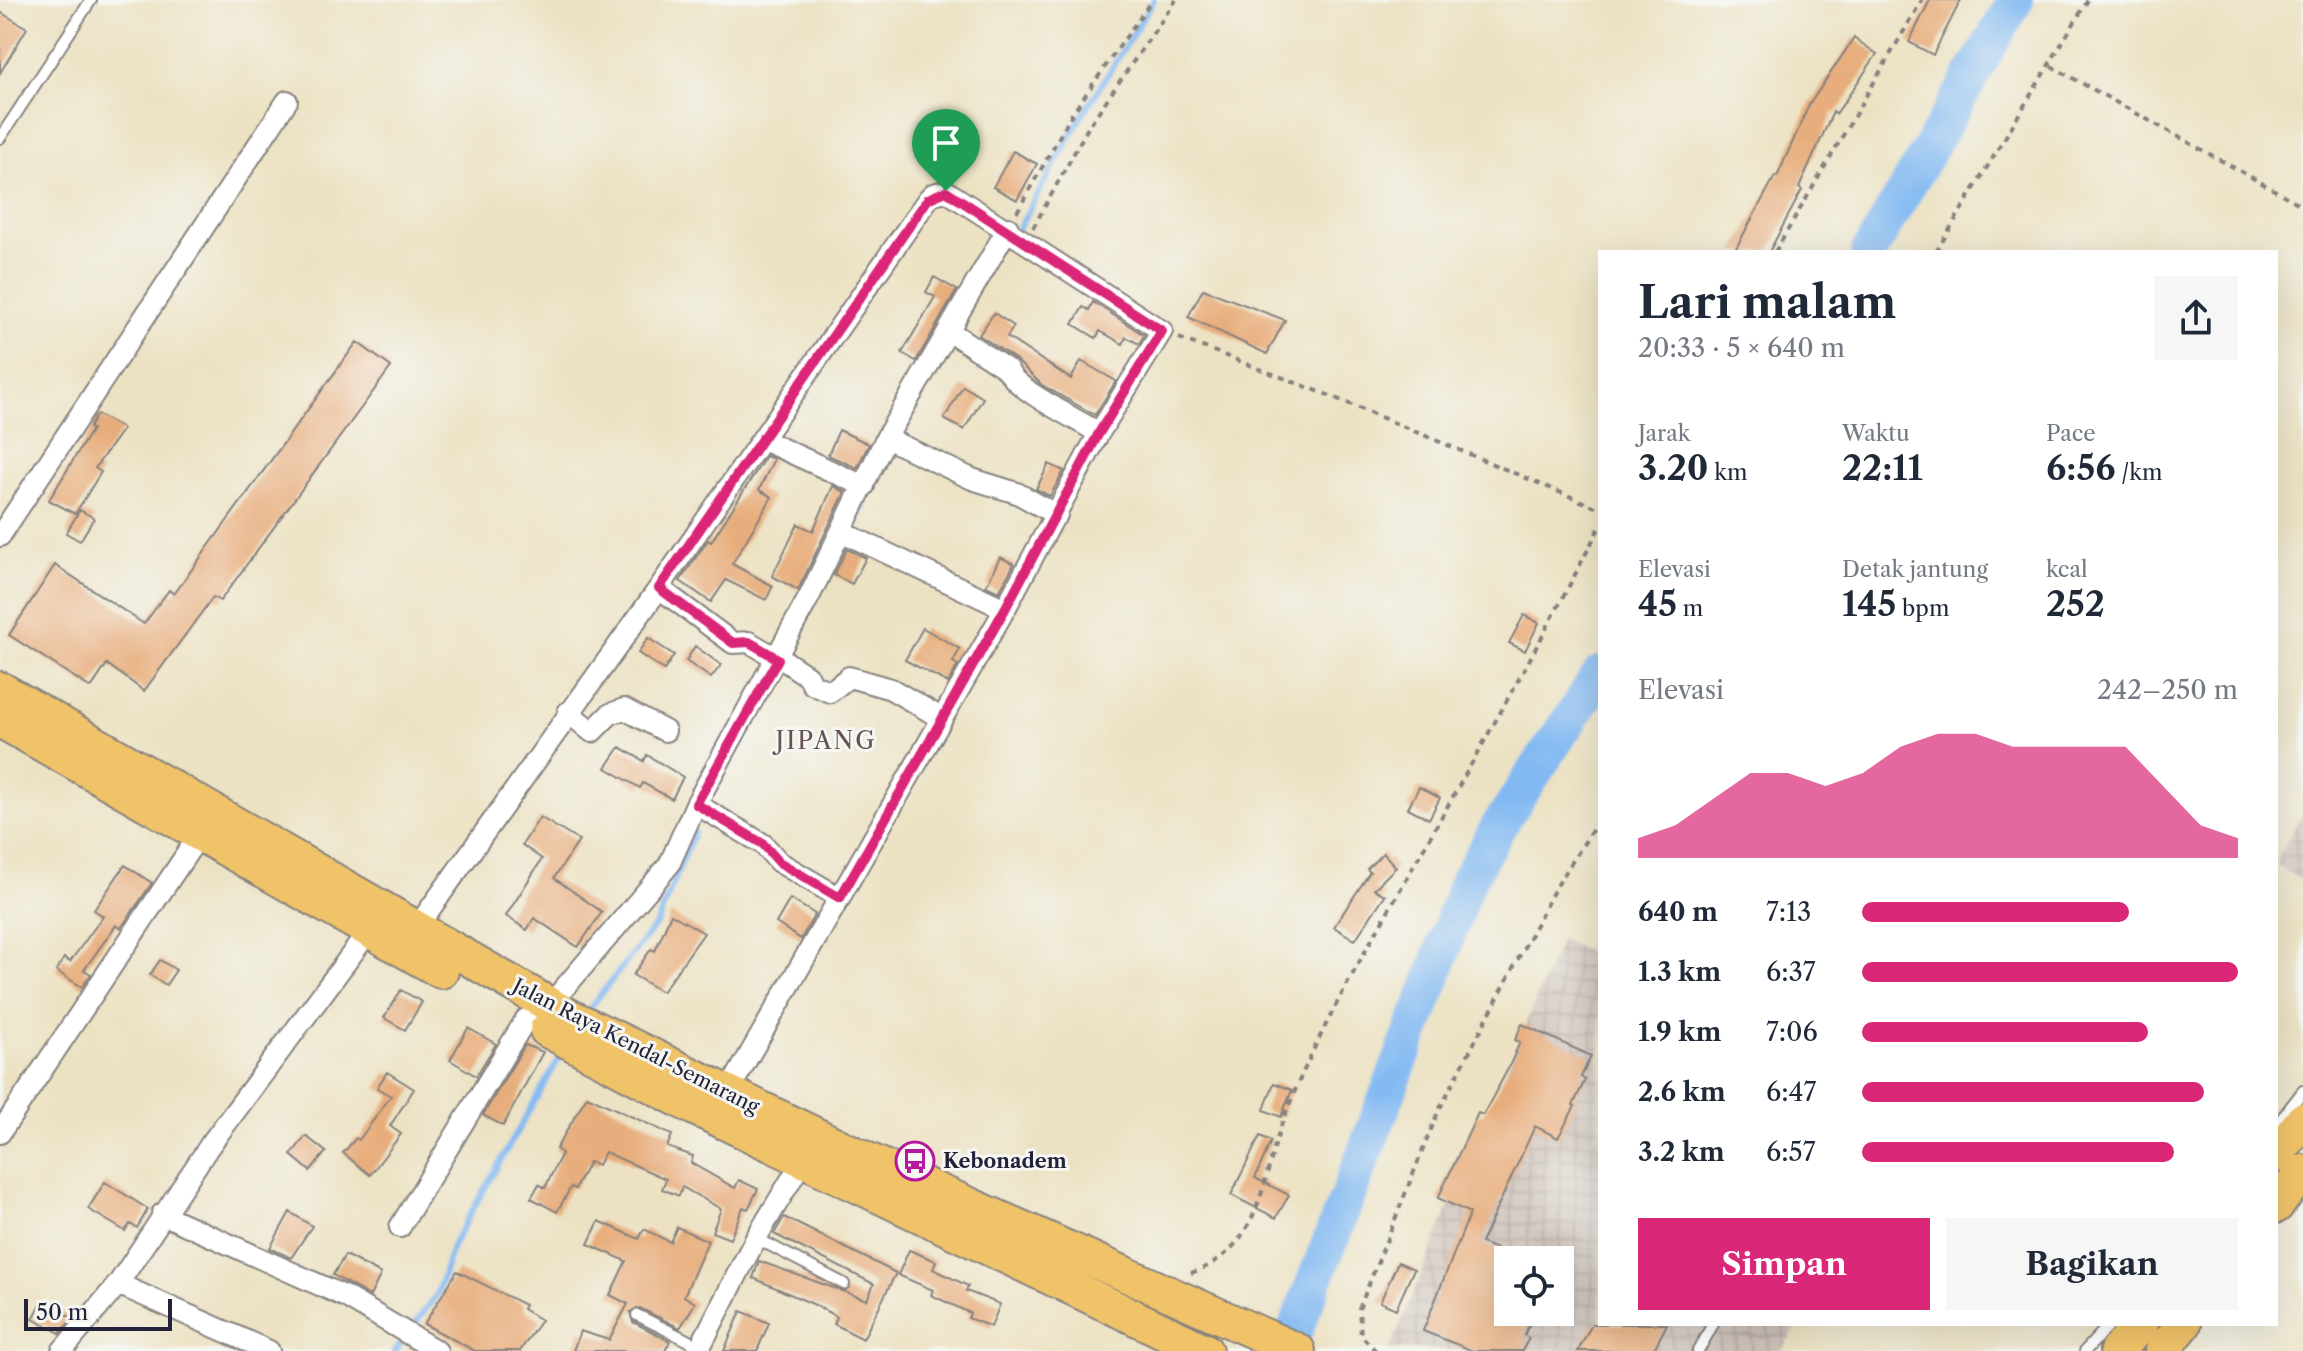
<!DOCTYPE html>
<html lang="id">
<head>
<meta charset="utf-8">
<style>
	:root { --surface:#fff; --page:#f6f6f7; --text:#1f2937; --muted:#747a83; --accent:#db2777 }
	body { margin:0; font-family:"Libre Caslon Text",serif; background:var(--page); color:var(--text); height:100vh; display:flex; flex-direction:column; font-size:30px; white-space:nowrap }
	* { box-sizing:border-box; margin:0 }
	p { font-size:26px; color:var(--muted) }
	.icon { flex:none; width:44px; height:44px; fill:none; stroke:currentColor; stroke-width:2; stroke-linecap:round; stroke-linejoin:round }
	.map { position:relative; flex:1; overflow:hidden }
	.side { position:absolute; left:1598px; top:250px; width:680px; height:1076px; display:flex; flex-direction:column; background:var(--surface); border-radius:0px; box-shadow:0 8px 32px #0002 }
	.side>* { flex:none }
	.controls { position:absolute; left:1494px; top:1246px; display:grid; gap:16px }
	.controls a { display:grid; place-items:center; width:80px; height:80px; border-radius:0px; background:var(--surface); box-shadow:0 8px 32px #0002; font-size:40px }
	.scale { position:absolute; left:24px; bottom:20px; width:148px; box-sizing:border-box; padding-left:8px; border:4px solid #22223b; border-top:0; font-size:22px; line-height:28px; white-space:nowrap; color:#22223b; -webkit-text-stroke:6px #f6f6f2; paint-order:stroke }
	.pin { position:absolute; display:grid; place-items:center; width:68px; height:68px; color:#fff; margin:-82px -34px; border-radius:50% 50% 50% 0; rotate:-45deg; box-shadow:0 0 8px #0007 }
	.pin .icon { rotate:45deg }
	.round { display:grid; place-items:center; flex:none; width:84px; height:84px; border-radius:0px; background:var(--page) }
	.head { display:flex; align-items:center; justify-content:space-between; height:136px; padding:0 40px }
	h1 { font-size:44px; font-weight:800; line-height:60px }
	.stats { display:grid; grid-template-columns:repeat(3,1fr); gap:12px; height:136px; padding:8px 40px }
	.stats div { display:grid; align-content:center }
	.stats b { font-size:34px; font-weight:800 }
	.stats small { font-size:22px; font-weight:400 }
	.stats p { font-size:22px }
	.chart { height:224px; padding:16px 40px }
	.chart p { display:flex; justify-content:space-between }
	.chart svg { width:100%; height:144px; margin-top:8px; fill:var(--accent); opacity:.7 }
	.action { display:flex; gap:16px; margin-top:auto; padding:16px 40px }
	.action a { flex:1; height:92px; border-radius:0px; background:var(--accent); color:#fff; font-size:32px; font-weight:800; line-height:92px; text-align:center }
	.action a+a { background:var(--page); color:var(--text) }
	ul { padding:0 40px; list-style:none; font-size:26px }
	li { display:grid; grid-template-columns:128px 96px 1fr; align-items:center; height:60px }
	li i { height:20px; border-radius:10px; background:var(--accent) }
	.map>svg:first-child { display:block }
</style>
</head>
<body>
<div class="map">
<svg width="2303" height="1351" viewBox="0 0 2303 1351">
	<defs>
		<pattern id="industrial-grid" width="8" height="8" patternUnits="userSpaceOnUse" patternTransform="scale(2)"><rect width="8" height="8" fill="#cec2b9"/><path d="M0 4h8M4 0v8" fill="none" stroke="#b1a6a0"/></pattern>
	</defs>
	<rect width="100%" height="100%" fill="#f6f6f2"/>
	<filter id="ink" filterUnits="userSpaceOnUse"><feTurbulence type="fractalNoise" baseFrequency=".0125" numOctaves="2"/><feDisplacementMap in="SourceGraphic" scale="16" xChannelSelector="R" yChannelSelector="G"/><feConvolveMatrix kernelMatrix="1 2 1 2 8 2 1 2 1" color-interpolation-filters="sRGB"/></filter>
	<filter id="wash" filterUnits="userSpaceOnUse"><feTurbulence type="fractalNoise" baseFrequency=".006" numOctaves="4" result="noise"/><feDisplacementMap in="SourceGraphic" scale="32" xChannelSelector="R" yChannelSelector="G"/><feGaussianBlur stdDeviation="1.8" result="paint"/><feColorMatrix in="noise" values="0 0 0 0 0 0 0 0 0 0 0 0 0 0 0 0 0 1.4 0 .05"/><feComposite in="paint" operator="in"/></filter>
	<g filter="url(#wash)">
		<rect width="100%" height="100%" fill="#ece2c3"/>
		<path fill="url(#industrial-grid)" fill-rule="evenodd" d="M 2303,813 L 2303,881 L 2276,865 L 2276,860 Z
			M 1561,939 L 1600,958 L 1600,1324 L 1798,1324 L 1781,1351 L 1390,1349 ZM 1508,1260 L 1560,1260 L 1560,1312 L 1508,1312 Z"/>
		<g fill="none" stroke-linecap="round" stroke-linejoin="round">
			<path stroke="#82b9f2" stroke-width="6" d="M 1017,231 L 1080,119 L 1154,0
				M 837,561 L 864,506
				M 742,741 L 795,642
				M 586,1013 L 657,923 L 694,832
				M 395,1351 L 437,1294 L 453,1244 L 564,1050"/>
			<path stroke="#82b9f2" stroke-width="36" d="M 1869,252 L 2016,0
				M 1287,1351 L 1433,978 L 1466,883 L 1500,824 L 1600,674"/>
		</g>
		<g id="blocks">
			<path fill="#e8ad7b" d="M 1930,0 L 1961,0 L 1933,55 L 1909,42 Z
				M 0,12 L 27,28 L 0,73 Z
				M 1854,38 L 1877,54 L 1836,114 L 1833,112 L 1799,188 L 1802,190 L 1769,252 L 1734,252 L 1775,176 L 1777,177 L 1809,105 Z
				M 1013,151 L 1037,164 L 1017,200 L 993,187 Z
				M 934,277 L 957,290 L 916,361 L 902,353 L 935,297 L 926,292 Z
				M 1203,289 L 1285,320 L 1267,354 L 1188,317 Z
				M 1093,302 L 1144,335 L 1139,344 L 1126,337 L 1123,344 L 1100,331 L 1096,338 L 1073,324 L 1083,307 L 1089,310 Z
				M 994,313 L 1014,326 L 1007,337 L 1071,379 L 1081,361 L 1116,381 L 1095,415 L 1042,385 L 1015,359 L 979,335 Z
				M 357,342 L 391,367 L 220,601 L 213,597 L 144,691 L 107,664 L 91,688 L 9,635 L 55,565 L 144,624 L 169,590 L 174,594 Z
				M 963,386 L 983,398 L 964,430 L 944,419 Z
				M 97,414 L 123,429 L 95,468 L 101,472 L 75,514 L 49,500 L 92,429 L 89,428 Z
				M 839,430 L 869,444 L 857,468 L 828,455 Z
				M 766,456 L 774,459 L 759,490 L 772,497 L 732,564 L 773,586 L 766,600 L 726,580 L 711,602 L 680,581 L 708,540 L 711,542 Z
				M 1049,464 L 1064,471 L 1050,496 L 1036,489 Z
				M 833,486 L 845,492 L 798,590 L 772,576 L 798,524 L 813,531 Z
				M 80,510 L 94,518 L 80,541 L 66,533 Z
				M 847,549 L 866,558 L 852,584 L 834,575 Z
				M 1000,557 L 1014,564 L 999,592 L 986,586 Z
				M 1524,615 L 1539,623 L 1525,651 L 1509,643 Z
				M 923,628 L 960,649 L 953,662 L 958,665 L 948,683 L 905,660 Z
				M 648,638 L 674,655 L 664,670 L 638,653 Z
				M 695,646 L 721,665 L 711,678 L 686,661 Z
				M 620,747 L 644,761 L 647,755 L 683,777 L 672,799 L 643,783 L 640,788 L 606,768 Z
				M 1419,787 L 1440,798 L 1429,819 L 1408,808 Z
				M 540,817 L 579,841 L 554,878 L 602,912 L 578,947 L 534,918 L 527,930 L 506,916 L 542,859 L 522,845 Z
				M 1383,853 L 1396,867 L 1374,889 L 1385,895 L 1355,940 L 1334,927 L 1370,872 L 1367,869 Z
				M 125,865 L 152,883 L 121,928 L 116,925 L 84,970 L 91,974 L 82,987 L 56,971 L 64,958 L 70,962 L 103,916 L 94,910 Z
				M 790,899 L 815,914 L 801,939 L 776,923 Z
				M 671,914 L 704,933 L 662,992 L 633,975 L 651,949 L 655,951 Z
				M 160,960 L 176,970 L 166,985 L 150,975 Z
				M 401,990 L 422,1002 L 405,1030 L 384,1018 Z
				M 1522,1024 L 1591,1056 L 1581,1077 L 1585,1080 L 1573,1105 L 1575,1106 L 1558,1138 L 1535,1126 L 1481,1243 L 1508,1253 L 1508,1312 L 1536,1312 L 1524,1335 L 1529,1338 L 1522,1351 L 1473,1351 L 1423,1331 L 1470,1213 L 1438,1198 L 1478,1113 L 1483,1115 L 1509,1067 L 1520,1042 L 1515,1040 Z
				M 468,1028 L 496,1044 L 476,1076 L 450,1060 Z
				M 525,1045 L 543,1052 L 503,1126 L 483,1115 Z
				M 387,1072 L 414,1089 L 390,1126 L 401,1134 L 370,1175 L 343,1153 L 356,1138 L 359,1140 L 391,1096 L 377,1088 Z
				M 1274,1083 L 1292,1090 L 1281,1117 L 1264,1110 Z
				M 587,1096 L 672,1135 L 667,1147 L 693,1156 L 691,1163 L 735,1188 L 739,1180 L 758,1189 L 748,1209 L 743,1207 L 730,1239 L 712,1232 L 721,1209 L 682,1187 L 679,1196 L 662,1189 L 666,1179 L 605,1152 L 598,1165 L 589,1162 L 575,1189 L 571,1187 L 557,1212 L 531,1198 L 539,1184 L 545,1188 L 562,1153 L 556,1149 Z
				M 306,1136 L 326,1152 L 310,1171 L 291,1155 Z
				M 1260,1136 L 1271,1141 L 1255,1178 L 1289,1195 L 1276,1218 L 1231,1195 Z
				M 105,1182 L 148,1209 L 137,1228 L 130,1224 L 125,1231 L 88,1209 Z
				M 290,1212 L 312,1226 L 291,1258 L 270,1248 Z
				M 784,1217 L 896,1273 L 863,1339 L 834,1324 L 837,1317 L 815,1305 L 753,1278 L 759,1261 L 867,1300 L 874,1284 L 774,1234 Z
				M 599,1221 L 639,1239 L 644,1229 L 670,1242 L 677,1227 L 708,1241 L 684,1296 L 695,1303 L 680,1328 L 640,1308 L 630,1312 L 633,1322 L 670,1341 L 665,1351 L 573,1351 L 580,1331 L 609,1340 L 628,1304 L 610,1295 L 626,1261 L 588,1244 Z
				M 909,1250 L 936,1261 L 933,1269 L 968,1286 L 966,1291 L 1000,1304 L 991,1327 L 968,1318 L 970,1313 L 931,1295 L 933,1290 L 898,1275 Z
				M 345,1255 L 381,1274 L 370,1296 L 333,1275 Z
				M 1398,1262 L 1414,1269 L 1396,1309 L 1380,1302 Z
				M 457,1271 L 525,1305 L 523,1309 L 541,1320 L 520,1351 L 475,1351 L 424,1324 Z
				M 42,1302 L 73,1318 L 60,1333 L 33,1319 Z
				M 741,1311 L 769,1323 L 757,1351 L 724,1351 Z
				M 1592,1324 L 1667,1324 L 1653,1351 L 1578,1351 Z"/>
		</g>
	</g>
	<g filter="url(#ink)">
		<use href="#blocks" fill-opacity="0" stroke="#87827f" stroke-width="2"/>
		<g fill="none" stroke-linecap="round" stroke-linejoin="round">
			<g stroke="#87827f" stroke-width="14">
				<path id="service" d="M 0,138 L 91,0
					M 2276,1126 L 2303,1091
					M 756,1238 L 844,1284
					M 637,1315 L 701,1347
					M 1698,1351 L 1713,1324
					M 2085,1351 L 2110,1324"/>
			</g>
			<g stroke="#87827f" stroke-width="24">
				<path id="minor" d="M 949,331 L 1008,370 C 1015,390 1079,420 1099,433
					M 886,438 L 972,479 L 1017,493 L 1057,515
					M 763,440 L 864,486
					M 842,532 L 1005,609
					M 0,536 L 287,101
					M 659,588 L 733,643 L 749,642 L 778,659
					M 779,657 L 809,677 L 812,684 L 830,692 L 849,677 L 891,689 L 941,718
					M 568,712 L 592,732 L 610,714 L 624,709 L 665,731
					M 696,804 L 763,844 L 779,862 L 840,898
					M 415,930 L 659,588 L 928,199 L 933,194 L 946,191 L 1162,331 L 1099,433 L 1005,609 L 727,1094
					M 550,1005 L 669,865 L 696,804 L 809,597 L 886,438 L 1008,228
					M 0,1133 L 200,834
					M 162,1214 L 346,1297 L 437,1351
					M 400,1227 L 526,1019
					M 118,1284 L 269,1351
					M 62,1351 L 118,1284 L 210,1145 L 369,931
					M 698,1351 L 756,1238 L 803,1160"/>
			</g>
			<g stroke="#87827f" stroke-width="38">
				<path id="trunk" d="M 0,689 L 569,1016 L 857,1155 L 1298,1351
					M 0,720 L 441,971
					M 547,1030 L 691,1106 L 1205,1351
					M 2276,1155 L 2303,1120
					M 2276,1206 L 2303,1172
					M 2117,1351 L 2141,1324
					M 2162,1351 L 2184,1324"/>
			</g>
			<path stroke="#87827f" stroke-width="4" stroke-dasharray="6 6" stroke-linecap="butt" d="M 2051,66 L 2303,206
				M 1017,212 L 1072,114 L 1152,0
				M 1033,228 L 1090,124 L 1176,0
				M 1775,252 L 1922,0
				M 1936,252 L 2088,0
				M 1179,338 L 1328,395 L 1600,509
				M 1191,1273 C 1264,1248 1261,1176 1285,1115 C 1319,1028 1368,947 1413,867 C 1477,754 1542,641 1600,526
				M 1376,1351 L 1361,1335 L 1359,1309 L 1438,1112 L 1553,892 L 1600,818"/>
			<use href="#service" stroke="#fff" stroke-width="10"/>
			<use href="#minor" stroke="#fff" stroke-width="20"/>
			<use href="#trunk" stroke="#f0c369" stroke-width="34"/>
		</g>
	</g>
	<g fill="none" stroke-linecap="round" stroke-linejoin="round" filter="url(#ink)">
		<g stroke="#fff" stroke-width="16">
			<path id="route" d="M 946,191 L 1162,331 L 1099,433 L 1005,609 L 840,898 L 779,862 L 763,844 L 696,804 L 778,659 L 749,642 L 733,643 L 659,588 L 928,199 Z"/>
		</g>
		<use href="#route" stroke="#db2777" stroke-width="10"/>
	</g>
	<defs>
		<g id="bus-ring" transform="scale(2)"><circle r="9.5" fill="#f6f6f2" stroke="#b5179e" stroke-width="1.5"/><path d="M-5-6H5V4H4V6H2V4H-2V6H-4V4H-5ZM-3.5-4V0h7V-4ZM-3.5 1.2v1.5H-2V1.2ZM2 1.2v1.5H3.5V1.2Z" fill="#b5179e"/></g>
	</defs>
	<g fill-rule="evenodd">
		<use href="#bus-ring" x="915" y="1161"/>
	</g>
	<g text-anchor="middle" stroke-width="6" stroke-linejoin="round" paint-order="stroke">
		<g font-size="20" fill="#22223b" stroke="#f6f6f2">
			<text transform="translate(636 1046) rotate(27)" y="7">Jalan Raya Kendal-Semarang</text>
		</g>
		<g font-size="20" font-weight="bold" fill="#22223b" stroke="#f6f6f2" text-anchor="start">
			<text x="943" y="1168">Kebonadem</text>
		</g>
		<g font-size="24" letter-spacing="2" fill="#675351" stroke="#f6f6f2">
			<text x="826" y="749">JIPANG</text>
		</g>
	</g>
</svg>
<div class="controls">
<a><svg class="icon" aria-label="locate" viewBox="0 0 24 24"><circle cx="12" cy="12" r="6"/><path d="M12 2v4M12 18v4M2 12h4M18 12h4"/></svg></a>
</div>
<div class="scale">50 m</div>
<div class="pin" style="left:946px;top:191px;background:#1e9e55"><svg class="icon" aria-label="arrive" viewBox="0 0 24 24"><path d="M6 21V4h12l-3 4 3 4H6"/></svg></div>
<section class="side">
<div class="head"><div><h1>Lari malam</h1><p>20:33 · 5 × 640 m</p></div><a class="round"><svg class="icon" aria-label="share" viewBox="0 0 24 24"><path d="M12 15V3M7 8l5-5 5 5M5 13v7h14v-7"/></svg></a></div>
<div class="stats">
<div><p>Jarak</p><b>3.20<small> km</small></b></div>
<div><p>Waktu</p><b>22:11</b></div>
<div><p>Pace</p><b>6:56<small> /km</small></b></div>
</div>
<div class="stats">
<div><p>Elevasi</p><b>45<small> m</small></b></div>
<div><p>Detak jantung</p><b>145<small> bpm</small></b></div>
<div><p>kcal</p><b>252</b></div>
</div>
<div class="chart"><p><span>Elevasi</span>242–250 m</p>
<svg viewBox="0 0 160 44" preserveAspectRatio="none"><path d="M0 44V38L10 34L20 26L30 18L40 18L50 22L60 18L70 10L80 6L90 6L100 10L110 10L120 10L130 10L140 22L150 34L160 38V44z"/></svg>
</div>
<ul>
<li><b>640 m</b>7:13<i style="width:71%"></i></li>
<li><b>1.3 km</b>6:37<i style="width:100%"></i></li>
<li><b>1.9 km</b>7:06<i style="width:76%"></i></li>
<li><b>2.6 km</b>6:47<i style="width:91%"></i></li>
<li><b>3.2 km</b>6:57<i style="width:83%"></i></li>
</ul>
<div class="action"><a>Simpan</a><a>Bagikan</a></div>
</section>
</div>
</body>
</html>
